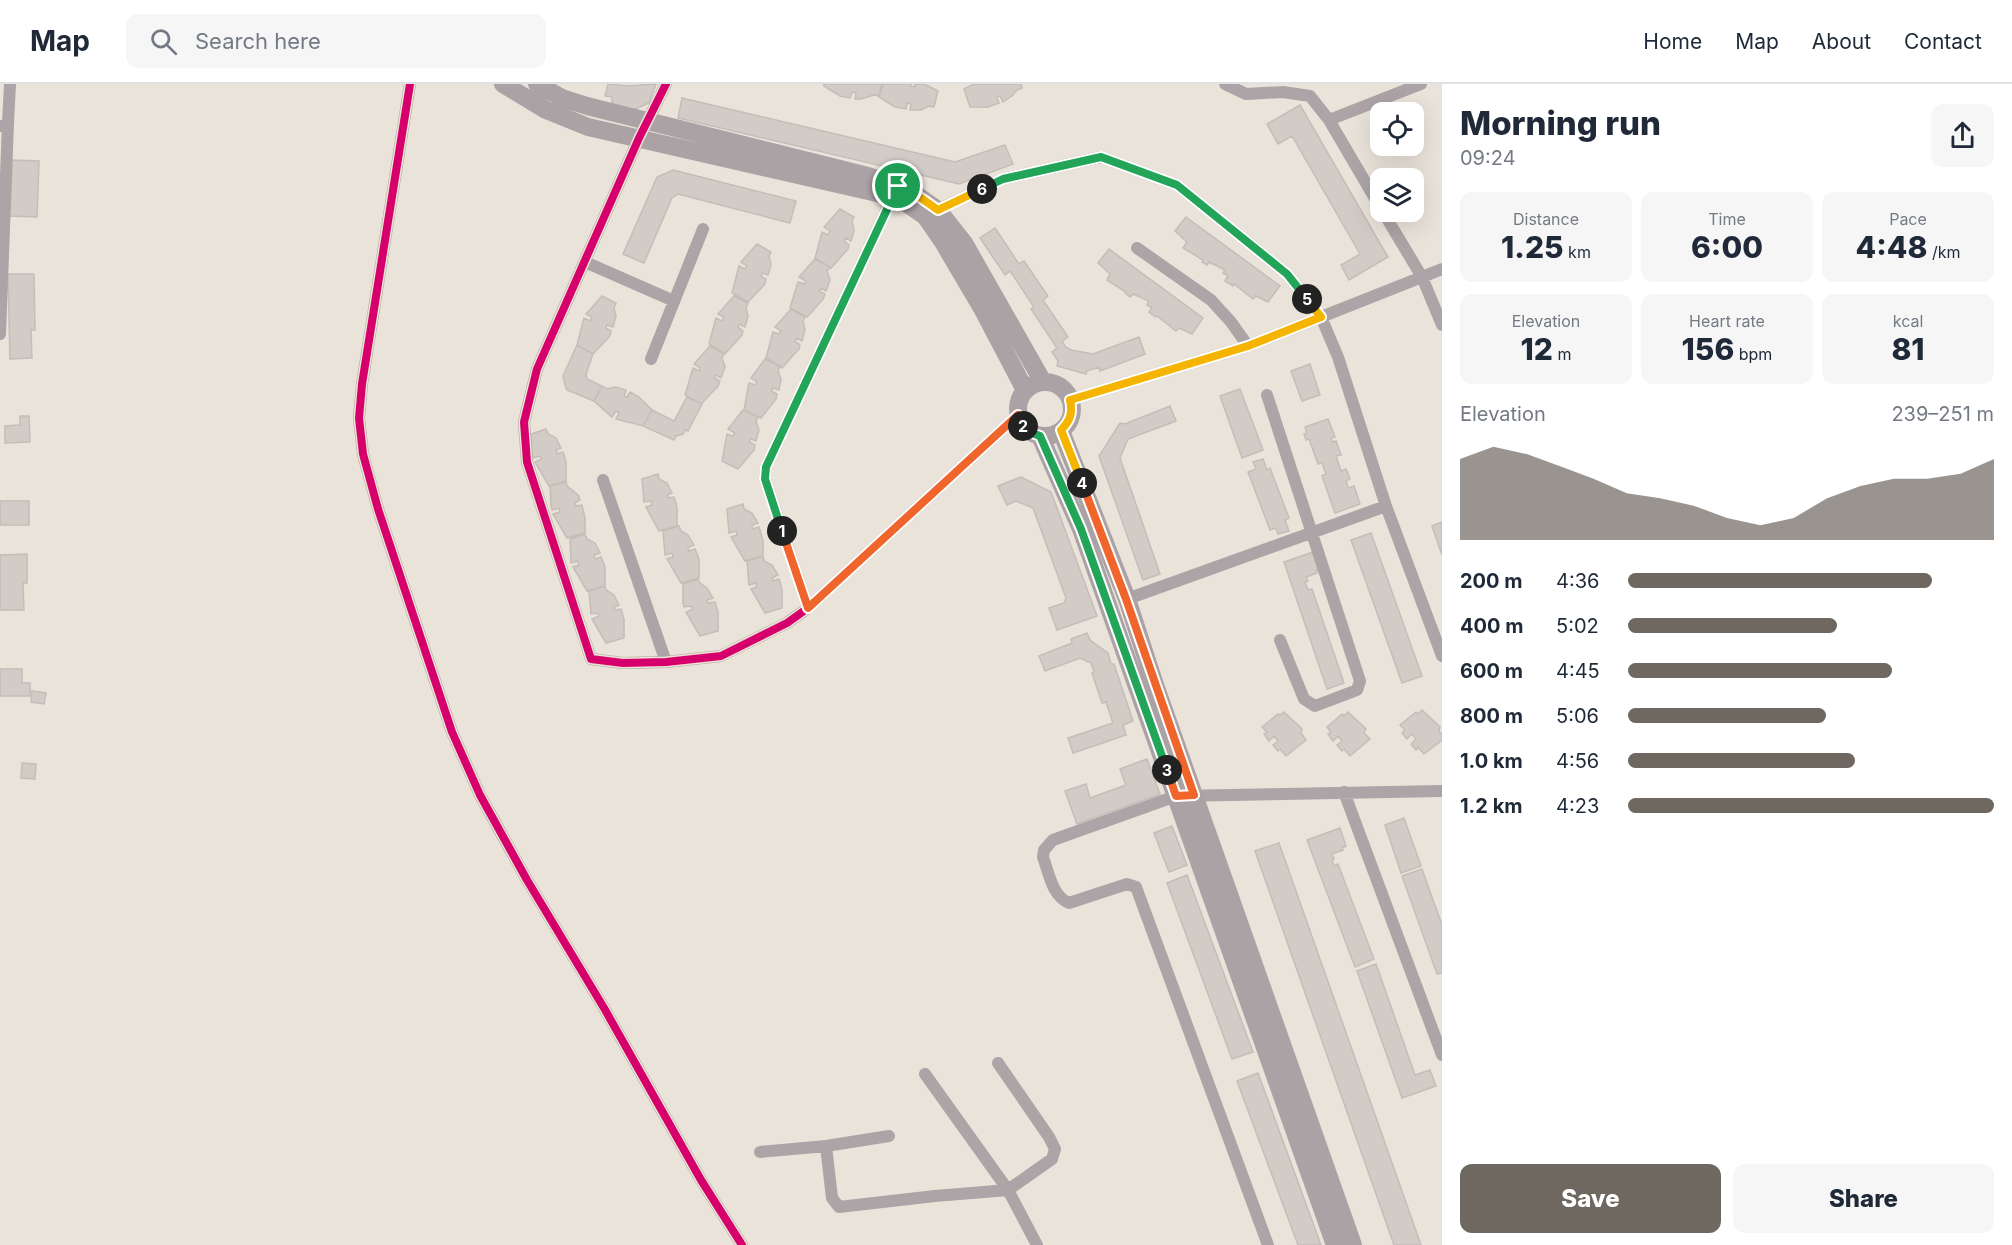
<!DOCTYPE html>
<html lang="en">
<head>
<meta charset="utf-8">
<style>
	:root { --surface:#fff; --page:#f6f6f7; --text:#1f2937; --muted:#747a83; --line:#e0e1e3; --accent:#6e6861 }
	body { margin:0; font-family:Inter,sans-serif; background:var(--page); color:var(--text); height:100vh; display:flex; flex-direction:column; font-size:22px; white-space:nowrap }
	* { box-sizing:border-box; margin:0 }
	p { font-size:20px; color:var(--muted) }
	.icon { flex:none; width:33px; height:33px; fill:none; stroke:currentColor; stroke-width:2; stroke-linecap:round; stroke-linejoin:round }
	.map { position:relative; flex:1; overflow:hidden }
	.side { display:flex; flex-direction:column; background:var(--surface); width:570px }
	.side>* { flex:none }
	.tools { position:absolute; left:1370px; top:18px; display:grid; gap:12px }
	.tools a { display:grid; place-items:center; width:54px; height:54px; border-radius:12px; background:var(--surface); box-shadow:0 6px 24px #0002; font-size:30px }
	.pin { position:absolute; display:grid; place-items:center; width:51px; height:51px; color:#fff; margin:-26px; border:3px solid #fff; border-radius:50%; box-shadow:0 2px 6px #0007 }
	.km { position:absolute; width:30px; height:30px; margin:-15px; border-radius:50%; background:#222; color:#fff; font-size:16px; line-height:30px; text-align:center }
	.round { display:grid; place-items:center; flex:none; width:63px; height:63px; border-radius:12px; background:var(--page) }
	.overview { display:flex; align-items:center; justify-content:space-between; height:102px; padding:0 18px }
	h1 { font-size:33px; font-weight:800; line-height:45px }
	.metrics { display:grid; grid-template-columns:repeat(3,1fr); gap:9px; height:102px; padding:6px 18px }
	.metrics div { display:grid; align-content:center; border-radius:12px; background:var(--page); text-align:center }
	.metrics b { font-size:30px; font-weight:800 }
	.metrics small { font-size:16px; font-weight:400 }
	.metrics p { font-size:16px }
	.chart { height:168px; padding:12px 18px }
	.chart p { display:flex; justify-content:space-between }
	.chart svg { width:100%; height:108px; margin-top:6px; fill:var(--accent); opacity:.7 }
	.action { display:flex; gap:12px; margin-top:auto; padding:12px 18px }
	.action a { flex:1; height:69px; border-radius:12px; background:var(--accent); color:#fff; font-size:24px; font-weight:800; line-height:69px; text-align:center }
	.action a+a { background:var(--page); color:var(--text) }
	ul { padding:0 18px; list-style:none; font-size:20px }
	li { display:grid; grid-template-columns:96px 72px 1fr; align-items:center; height:45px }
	li i { height:15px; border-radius:8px; background:var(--accent) }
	header { display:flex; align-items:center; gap:36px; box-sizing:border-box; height:84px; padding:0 30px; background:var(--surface); border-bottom:2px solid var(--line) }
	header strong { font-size:28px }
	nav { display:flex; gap:33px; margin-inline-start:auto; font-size:21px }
	.search { width:420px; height:54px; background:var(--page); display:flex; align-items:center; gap:15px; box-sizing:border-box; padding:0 21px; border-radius:12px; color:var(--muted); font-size:22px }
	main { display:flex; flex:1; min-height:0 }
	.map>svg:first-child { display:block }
</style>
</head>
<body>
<header>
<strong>Map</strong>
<div class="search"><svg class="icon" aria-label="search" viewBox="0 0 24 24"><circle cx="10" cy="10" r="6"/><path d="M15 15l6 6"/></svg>Search here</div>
<nav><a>Home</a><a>Map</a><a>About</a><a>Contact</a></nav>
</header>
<main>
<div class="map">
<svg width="1442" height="1161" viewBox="0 0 1442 1161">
	<rect width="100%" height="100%" fill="#eae3da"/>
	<path fill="#d2cbc6" stroke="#c4bdb8" stroke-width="1.5" d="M 608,0 L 628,2 L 656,0 L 649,19 L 633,26 L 612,22 L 612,13 L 605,12 Z
		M 824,0 L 882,0 L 879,12 L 874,11 L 861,15 L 855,15 L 856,9 L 852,8 L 850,14 L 840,12 L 824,2 Z
		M 883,0 L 911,0 L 911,2 L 915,3 L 915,0 L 924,0 L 938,7 L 934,23 L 929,22 L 921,26 L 910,26 L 911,20 L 907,19 L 906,25 L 895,23 L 879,13 Z
		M 1021,0 L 1022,4 L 1017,6 L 1012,12 L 1003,18 L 1000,12 L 997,13 L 999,19 L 988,23 L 970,23 L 964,5 L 974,0 Z
		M 682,14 L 955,78 L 1005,61 L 1013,80 L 959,100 L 678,34 Z
		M 1300,21 L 1388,173 L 1349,196 L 1341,181 L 1360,170 L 1292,52 L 1278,60 L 1267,40 Z
		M 12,76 L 39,77 L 37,133 L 10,132 Z
		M 673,86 L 796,117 L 790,139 L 678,110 L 672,114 L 644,179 L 623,170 L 657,93 Z
		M 840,125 L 854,133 L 852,137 L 854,146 L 851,157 L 846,154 L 844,157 L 849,161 L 848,165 L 831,184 L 815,174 L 822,148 L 828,151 L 830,147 L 824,143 Z
		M 1186,133 L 1280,202 L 1268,218 L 1256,212 L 1253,215 L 1234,200 L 1233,202 L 1225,197 L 1228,192 L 1223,189 L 1225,186 L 1209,178 L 1207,181 L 1202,178 L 1203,176 L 1183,164 L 1187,158 L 1175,147 Z
		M 995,144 L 1019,180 L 1024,177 L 1048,212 L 1043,216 L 1068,253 L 1062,257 L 1065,262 L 1071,266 L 1093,270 L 1139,253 L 1145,270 L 1100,287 L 1099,283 L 1087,287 L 1086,290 L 1057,282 L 1058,277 L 1052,268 L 1057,264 L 1031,225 L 1034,223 L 1010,187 L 1005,191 L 980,154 Z
		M 757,160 L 771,168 L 769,172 L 771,181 L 768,191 L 762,189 L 761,192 L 766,195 L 765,200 L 748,218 L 732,209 L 739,182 L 745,185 L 747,182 L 741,178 Z
		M 1109,165 L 1203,234 L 1192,250 L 1179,244 L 1176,247 L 1157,232 L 1156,233 L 1149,228 L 1152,224 L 1147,221 L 1149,217 L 1133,210 L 1130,213 L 1125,209 L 1126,208 L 1107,196 L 1110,190 L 1098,179 Z
		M 815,175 L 830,183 L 827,187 L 830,196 L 826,207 L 821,204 L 819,207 L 825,210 L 823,215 L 807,233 L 790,224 L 798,198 L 804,200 L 806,197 L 799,193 Z
		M 8,190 L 34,190 L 35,246 L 31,246 L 32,274 L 10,275 Z
		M 602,212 L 616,219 L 614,224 L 616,232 L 613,243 L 607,241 L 606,244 L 611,247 L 610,252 L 593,270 L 577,261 L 584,234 L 590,237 L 592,233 L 586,230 Z
		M 734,212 L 748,219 L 746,224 L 748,232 L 745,243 L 739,240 L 738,243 L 743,247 L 742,251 L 725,270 L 709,260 L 716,234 L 722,237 L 724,233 L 718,230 Z
		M 791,225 L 805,233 L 803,237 L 805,246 L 802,257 L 797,254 L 795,257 L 800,261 L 799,265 L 782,284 L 766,274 L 773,248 L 779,250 L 781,247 L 775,243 Z
		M 577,261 L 593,270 L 586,290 L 587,295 L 602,302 L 594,317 L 567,306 L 565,301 L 563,292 Z
		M 710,262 L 724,270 L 722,274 L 725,283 L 721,294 L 716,291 L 714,294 L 720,297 L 718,302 L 701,320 L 685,311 L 693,284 L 699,287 L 700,284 L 694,280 Z
		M 765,275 L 780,282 L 778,287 L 781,295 L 779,306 L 773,304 L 771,307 L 777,310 L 776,315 L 761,334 L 744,326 L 749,299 L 755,301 L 757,298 L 751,294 Z
		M 1310,280 L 1320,311 L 1302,317 L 1291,287 Z
		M 602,302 L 607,305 L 615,303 L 626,306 L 624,312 L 627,313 L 630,308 L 639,313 L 652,326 L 643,342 L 616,335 L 619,329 L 616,327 L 612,333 L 594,317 Z
		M 1240,305 L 1263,366 L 1242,374 L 1220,312 Z
		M 687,313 L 702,320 L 688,347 L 685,346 L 683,350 L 676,352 L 674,356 L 643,342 L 652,326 L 674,337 Z
		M 1170,322 L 1176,337 L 1128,355 L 1120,374 L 1160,490 L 1143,496 L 1099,372 L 1120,339 L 1125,340 Z
		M 743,326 L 758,333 L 756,338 L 759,346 L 756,357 L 751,355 L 749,358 L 755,361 L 754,366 L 738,385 L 722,377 L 727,350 L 733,352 L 735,349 L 728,345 Z
		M 20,332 L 29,332 L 30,358 L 5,359 L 5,342 L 20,341 Z
		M 1328,335 L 1335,353 L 1331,354 L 1332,358 L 1336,357 L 1341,371 L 1336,372 L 1341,387 L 1346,385 L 1350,395 L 1346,397 L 1348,404 L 1354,402 L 1360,420 L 1335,429 L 1322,392 L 1326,390 L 1322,379 L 1318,380 L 1309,355 L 1306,356 L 1304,350 L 1307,349 L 1305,343 Z
		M 546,345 L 548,350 L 556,354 L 561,364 L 556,366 L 557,370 L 563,368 L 566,378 L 566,397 L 549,402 L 535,378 L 541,375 L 540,372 L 533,374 L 532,369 L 531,350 Z
		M 1263,375 L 1267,386 L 1270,384 L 1289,434 L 1285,436 L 1289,447 L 1278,450 L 1276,444 L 1270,446 L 1248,388 L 1256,385 L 1253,378 Z
		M 658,390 L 659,395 L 667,399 L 672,409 L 667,411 L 668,414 L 674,413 L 677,423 L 677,442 L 659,447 L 646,423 L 652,421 L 651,417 L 644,418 L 642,395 Z
		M 1021,393 L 1051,408 L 1097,532 L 1057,546 L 1049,524 L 1064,519 L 1066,514 L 1033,424 L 1016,417 L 1007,421 L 998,402 Z
		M 566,398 L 567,402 L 578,411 L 580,416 L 575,419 L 576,422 L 582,421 L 585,434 L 585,449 L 567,454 L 553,430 L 560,428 L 559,424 L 552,426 L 551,421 L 550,402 Z
		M 0,417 L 29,417 L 29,441 L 0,441 Z
		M 743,420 L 744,425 L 752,429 L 758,439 L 752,441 L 753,445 L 759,443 L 763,457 L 763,472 L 745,477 L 731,453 L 737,451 L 736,447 L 729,449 L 727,425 Z
		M 1442,438 L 1442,471 L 1432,442 Z
		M 679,442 L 681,447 L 688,451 L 694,461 L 688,463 L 689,467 L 695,465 L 699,475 L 699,494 L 681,499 L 667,475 L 673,473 L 672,469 L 665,471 L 663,447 Z
		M 1371,449 L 1422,592 L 1402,599 L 1351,456 Z
		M 585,450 L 587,455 L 595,459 L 600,469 L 594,471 L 595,475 L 601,473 L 605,483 L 605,502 L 587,507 L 573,483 L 579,481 L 578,477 L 571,479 L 570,455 Z
		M 1316,467 L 1322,485 L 1316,487 L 1317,489 L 1306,493 L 1308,497 L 1305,498 L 1308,506 L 1312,505 L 1344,599 L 1327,605 L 1284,478 Z
		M 27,470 L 27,499 L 23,499 L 24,526 L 0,526 L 0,471 Z
		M 763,472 L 764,477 L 772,481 L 778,491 L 772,494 L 773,497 L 779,495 L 782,505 L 782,524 L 765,529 L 751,505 L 757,503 L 756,499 L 749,501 L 747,477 Z
		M 698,495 L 700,499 L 707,504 L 713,514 L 707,516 L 708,519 L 715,518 L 718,528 L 718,547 L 700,552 L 686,528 L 693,525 L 691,522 L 684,523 L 683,519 L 683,500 Z
		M 605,502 L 606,506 L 614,511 L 619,521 L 614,523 L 615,526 L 621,525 L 624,535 L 624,554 L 606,559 L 592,535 L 599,532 L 597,529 L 591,530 L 589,507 Z
		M 1087,549 L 1090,556 L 1108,569 L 1111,580 L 1114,580 L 1133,637 L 1123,641 L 1126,651 L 1073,669 L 1068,654 L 1113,639 L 1106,618 L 1102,619 L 1092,589 L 1094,588 L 1091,579 L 1080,574 L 1045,587 L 1039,572 L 1072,559 L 1071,555 Z
		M 0,585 L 22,585 L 22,599 L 30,599 L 30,612 L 0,612 Z
		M 32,607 L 46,609 L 44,620 L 31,618 Z
		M 1422,626 L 1440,643 L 1439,647 L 1442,651 L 1442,656 L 1424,670 L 1418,663 L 1416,666 L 1411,660 L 1416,655 L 1412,650 L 1407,655 L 1402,649 L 1405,646 L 1400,641 L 1416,628 L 1418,630 Z
		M 1284,628 L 1302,645 L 1301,649 L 1306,656 L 1286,672 L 1280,665 L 1278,667 L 1273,661 L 1278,657 L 1274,652 L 1269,657 L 1264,650 L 1267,648 L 1262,643 L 1278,630 L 1280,631 Z
		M 1348,628 L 1366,645 L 1364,649 L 1370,655 L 1350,672 L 1344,665 L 1342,667 L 1337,661 L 1342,657 L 1338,652 L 1333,657 L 1328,650 L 1331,648 L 1327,643 L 1342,630 L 1344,632 Z
		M 1147,675 L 1160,710 L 1077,740 L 1065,707 L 1086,700 L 1090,714 L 1126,701 L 1120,685 Z
		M 22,679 L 36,680 L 35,695 L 21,694 Z
		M 1404,734 L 1421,782 L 1401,789 L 1385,741 Z
		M 1172,742 L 1187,781 L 1169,788 L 1154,749 Z
		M 1340,744 L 1346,762 L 1342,764 L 1343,766 L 1332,770 L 1334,775 L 1332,776 L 1334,782 L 1338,780 L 1374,875 L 1355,883 L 1307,756 Z
		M 1279,759 L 1421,1161 L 1394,1161 L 1255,767 Z
		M 1422,785 L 1442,841 L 1442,889 L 1437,890 L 1402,792 Z
		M 1187,791 L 1253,968 L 1232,975 L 1167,799 Z
		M 1376,880 L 1415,991 L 1430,986 L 1436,1002 L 1402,1014 L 1357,887 Z
		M 1258,989 L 1321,1161 L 1298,1161 L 1237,997 Z"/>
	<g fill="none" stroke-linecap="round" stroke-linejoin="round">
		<path stroke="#aca4a7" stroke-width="12" d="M 410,0 L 362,300 L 359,334 L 363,370 L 378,425 L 452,648 L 480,711 L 527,796 L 604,924 L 701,1096 L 742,1161
			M 666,0 L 639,54 L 537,285 L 524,338 L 527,378 L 591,575 L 623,579 L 666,578 L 721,572 L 787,539 L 808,524 L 1018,331
			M 1225,0 L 1246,10 L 1283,8 L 1310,12 L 1329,36 L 1380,123
			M 1329,36 L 1421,0
			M 1,42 L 8,39 L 10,0
			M 1383,128 L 1422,193 L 1442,241
			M 931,129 L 1003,95 L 1101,73 L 1177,101 L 1287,190 L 1321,233 L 1338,273 L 1386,422 L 1442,572
			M 1137,164 L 1211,216 L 1231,238 L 1248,262
			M 585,178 L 674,217
			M 0,250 L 8,39
			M 651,275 L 703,145
			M 1267,311 L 1360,597 L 1357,606 L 1315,622 L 1304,615 L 1280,556
			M 1070,316 L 1248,262 L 1442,185
			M 603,396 L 666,578
			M 1127,515 L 1386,422
			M 808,524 L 765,395 L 766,383 L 895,108
			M 1344,708 L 1442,971
			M 998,979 L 1049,1053 L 1055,1065 L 1052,1075 L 1008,1106 L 1037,1161
			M 889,1052 L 826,1062 L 832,1114 L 839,1123 L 935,1112 L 1008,1106 L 925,990
			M 760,1068 L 826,1062
			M 1268,1161 L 1136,803 L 1127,800 L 1069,819 C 1052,812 1049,789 1043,773 L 1044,766 L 1053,756 L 1176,712 L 1442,707"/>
		<path stroke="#aba2a6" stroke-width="18" d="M 503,0 L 546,26 L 588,43 L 899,114 L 925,132 L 943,158 L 983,226 L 1025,306
			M 537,0 L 562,14 L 587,22 L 868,92 L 911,107 L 938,126 L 964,159 L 1043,298
			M1018 325a27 27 0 1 1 54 0a27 27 0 1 1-54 0Z
			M 1061,347 L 1127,515 L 1154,598 L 1353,1161
			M 1040,352 L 1081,445 L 1335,1161"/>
		<g stroke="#f0e4d4" stroke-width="11">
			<path id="cycleway" d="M 410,0 L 362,300 L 359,334 L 363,370 L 378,425 L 452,648 L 480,711 L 527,796 L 604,924 L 701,1096 L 742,1161
				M 666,0 L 639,54 L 537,285 L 524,338 L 527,378 L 591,575 L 623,579 L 666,578 L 721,572 L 787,539 L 808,524 L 1018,331"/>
		</g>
		<use href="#cycleway" stroke="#d6006c" stroke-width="8"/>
	</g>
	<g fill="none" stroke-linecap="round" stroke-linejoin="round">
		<g stroke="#fff" stroke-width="12">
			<path id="split-1" d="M 782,447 L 765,395 L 766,383 L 898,102"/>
		</g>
		<g stroke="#fff" stroke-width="12">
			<path id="split-2" d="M 782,447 L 808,524 L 1018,331 L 1023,342"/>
		</g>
		<g stroke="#fff" stroke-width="12">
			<path id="split-3" d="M 1023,342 L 1032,349 L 1040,352 L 1081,445 L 1167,686"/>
		</g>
		<g stroke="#fff" stroke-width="12">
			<path id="split-4" d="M 1082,399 L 1126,515 L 1194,711 L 1176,712 L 1167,686"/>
		</g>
		<g stroke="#fff" stroke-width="12">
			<path id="split-5" d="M 1082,399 L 1061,346 C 1070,337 1073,329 1070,316 L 1248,262 L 1321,233 L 1307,215"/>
		</g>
		<g stroke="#fff" stroke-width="12">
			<path id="split-6" d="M 982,105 L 1003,95 L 1101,73 L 1177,101 L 1287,190 L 1307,215"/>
		</g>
		<g stroke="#fff" stroke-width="12">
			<path id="split-7" d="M 898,102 L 911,107 L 938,126 L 982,105"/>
		</g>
		<use href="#split-1" stroke="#22a559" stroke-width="8"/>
		<use href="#split-2" stroke="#f0652b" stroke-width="8"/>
		<use href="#split-3" stroke="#22a559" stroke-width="8"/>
		<use href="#split-4" stroke="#f0652b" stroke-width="8"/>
		<use href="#split-5" stroke="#f5b400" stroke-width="8"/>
		<use href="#split-6" stroke="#22a559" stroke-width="8"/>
		<use href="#split-7" stroke="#f5b400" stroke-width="8"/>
	</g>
</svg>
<div class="tools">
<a><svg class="icon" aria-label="locate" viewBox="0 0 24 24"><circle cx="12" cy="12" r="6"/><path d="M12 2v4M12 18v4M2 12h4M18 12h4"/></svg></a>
<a><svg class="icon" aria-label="layers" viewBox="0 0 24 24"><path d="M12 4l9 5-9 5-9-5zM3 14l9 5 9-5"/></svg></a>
</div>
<div class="pin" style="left:898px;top:102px;background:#1e9e55"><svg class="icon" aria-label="arrive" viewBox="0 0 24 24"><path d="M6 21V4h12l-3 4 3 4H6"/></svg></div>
<b class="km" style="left:782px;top:447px">1</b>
<b class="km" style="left:1023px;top:342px">2</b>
<b class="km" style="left:1167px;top:686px">3</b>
<b class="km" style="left:1082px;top:399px">4</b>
<b class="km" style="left:1307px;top:215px">5</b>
<b class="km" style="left:982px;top:105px">6</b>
</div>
<section class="side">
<div class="overview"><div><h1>Morning run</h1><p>09:24</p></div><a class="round"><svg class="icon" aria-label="share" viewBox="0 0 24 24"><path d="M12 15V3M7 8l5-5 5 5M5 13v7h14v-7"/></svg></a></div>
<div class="metrics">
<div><p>Distance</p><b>1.25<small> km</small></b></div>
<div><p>Time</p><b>6:00</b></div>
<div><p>Pace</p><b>4:48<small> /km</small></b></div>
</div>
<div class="metrics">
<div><p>Elevation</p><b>12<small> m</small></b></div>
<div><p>Heart rate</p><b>156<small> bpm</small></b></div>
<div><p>kcal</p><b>81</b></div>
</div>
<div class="chart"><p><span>Elevation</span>239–251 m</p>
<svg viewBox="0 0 160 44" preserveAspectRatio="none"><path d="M0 44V11L10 6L20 9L30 14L40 19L50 25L60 27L70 30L80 35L90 38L100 35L110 27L120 22L130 19L140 19L150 17L160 11V44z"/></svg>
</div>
<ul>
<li><b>200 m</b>4:36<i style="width:83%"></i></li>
<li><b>400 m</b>5:02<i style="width:57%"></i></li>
<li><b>600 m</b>4:45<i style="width:72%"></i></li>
<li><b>800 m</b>5:06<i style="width:54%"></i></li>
<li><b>1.0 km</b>4:56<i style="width:62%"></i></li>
<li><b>1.2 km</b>4:23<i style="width:100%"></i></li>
</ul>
<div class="action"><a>Save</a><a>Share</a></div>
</section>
</main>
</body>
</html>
